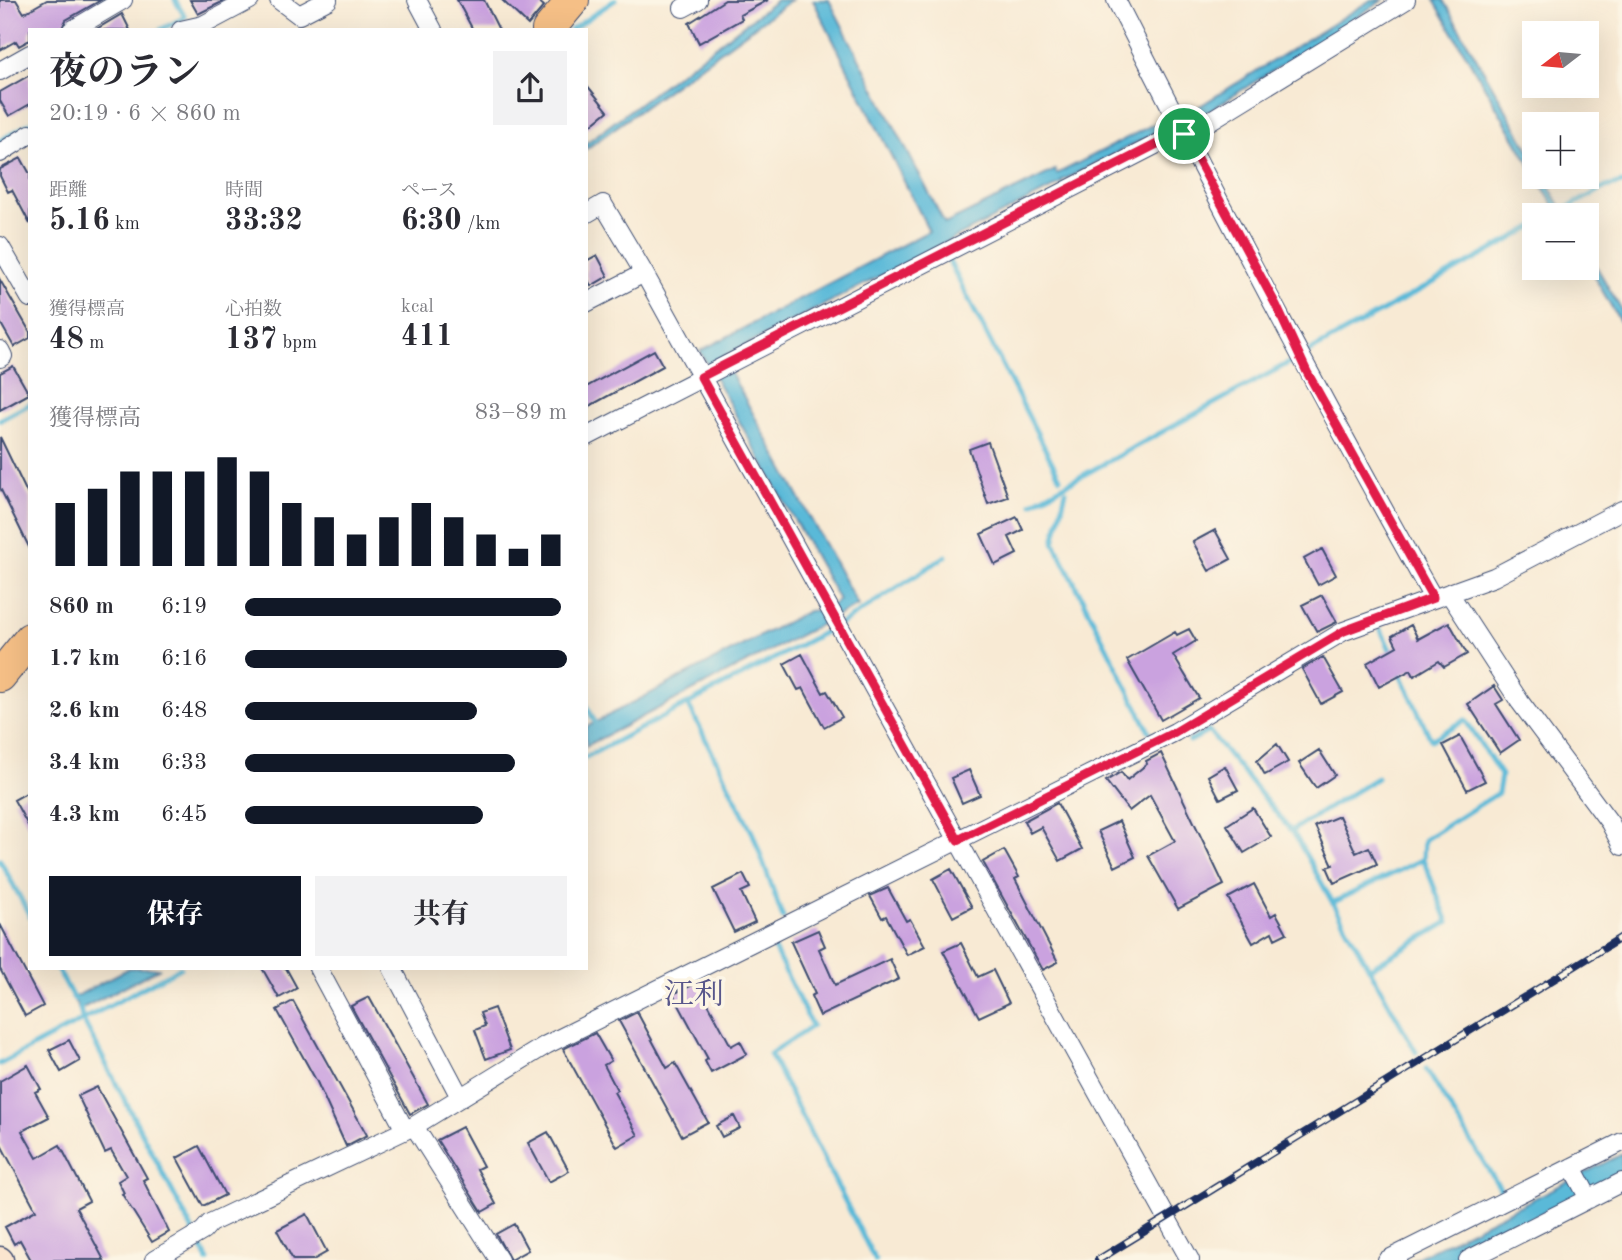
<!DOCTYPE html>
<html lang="ja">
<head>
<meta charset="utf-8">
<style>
	:root { --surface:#fff; --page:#f2f2f3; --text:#2b2b33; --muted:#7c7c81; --accent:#111827 }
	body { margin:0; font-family:"Old Standard TT","Noto Serif JP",serif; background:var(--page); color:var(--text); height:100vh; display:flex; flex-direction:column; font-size:26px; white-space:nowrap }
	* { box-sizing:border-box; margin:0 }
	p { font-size:23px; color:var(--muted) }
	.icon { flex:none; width:38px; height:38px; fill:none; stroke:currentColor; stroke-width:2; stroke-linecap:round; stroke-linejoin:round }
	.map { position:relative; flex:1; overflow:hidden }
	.details { position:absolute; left:28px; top:28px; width:560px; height:942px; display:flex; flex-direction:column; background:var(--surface); border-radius:0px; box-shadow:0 7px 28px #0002 }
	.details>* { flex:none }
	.needle { width:46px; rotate:254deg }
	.buttons { position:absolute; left:1522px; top:21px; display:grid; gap:14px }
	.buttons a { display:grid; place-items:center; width:77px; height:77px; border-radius:0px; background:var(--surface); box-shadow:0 7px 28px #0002; font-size:35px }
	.pin { position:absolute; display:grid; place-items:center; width:60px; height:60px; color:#fff; margin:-30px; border:4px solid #fff; border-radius:50%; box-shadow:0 2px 7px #0007 }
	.round { display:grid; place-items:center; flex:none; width:74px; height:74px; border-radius:0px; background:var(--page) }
	.headline { display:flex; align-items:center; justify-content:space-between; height:119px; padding:0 21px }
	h1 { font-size:38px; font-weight:700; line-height:52px }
	.metrics { display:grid; grid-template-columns:repeat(3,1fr); gap:10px; height:119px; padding:7px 21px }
	.metrics div { display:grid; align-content:center }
	.metrics b { font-size:30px; font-weight:700 }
	.metrics small { font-size:19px; font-weight:400 }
	.metrics p { font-size:19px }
	.chart { height:196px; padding:14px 21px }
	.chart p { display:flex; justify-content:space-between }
	.chart svg { width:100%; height:126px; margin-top:7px; stroke:var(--accent); stroke-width:6 }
	.action { display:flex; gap:14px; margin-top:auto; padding:14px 21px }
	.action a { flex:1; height:80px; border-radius:0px; background:var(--accent); color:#fff; font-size:28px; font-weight:700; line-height:80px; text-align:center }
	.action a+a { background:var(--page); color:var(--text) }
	ul { padding:0 21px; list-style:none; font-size:23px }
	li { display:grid; grid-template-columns:112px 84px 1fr; align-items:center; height:52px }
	li i { height:18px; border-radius:9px; background:var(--accent) }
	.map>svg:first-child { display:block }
</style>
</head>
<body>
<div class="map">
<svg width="1622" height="1260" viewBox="0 0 1622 1260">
	<rect width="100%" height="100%" fill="#fcf5e5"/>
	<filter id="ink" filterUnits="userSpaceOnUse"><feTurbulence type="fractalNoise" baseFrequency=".0143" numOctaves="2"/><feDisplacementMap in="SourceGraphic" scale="14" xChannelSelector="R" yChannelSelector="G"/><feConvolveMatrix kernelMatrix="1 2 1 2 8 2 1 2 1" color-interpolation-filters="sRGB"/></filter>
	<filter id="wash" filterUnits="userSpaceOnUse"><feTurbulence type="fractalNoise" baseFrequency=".00686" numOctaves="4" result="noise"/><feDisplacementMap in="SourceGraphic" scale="28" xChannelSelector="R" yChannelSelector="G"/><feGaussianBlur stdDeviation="1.57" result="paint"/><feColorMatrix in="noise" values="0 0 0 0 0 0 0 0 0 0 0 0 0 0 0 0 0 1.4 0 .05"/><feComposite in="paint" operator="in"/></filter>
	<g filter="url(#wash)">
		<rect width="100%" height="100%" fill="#f8ead4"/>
		<path fill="#5ab9d8" stroke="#3a749b" stroke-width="2" d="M 777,0 L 791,0 L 586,149 L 586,143 Z
			M 813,0 L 829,0 L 945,224 L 1055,170 L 1057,174 L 1158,122 L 1195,109 L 1371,0 L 1383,0 L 1198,118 L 1161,130 L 1061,181 L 1062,183 L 722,357 L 858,605 L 586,746 L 586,727 L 808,611 L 826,609 L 839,600 L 700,351 L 929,231 Z
			M 1434,0 L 1443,0 L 1535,160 L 1535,173 Z
			M 1537,177 L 1544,177 L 1560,205 L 1555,208 Z
			M 1587,250 L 1622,311 L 1622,325 L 1587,264 Z
			M 129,968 L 160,968 L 79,1010 L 73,998 Z
			M 1622,1154 L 1622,1173 L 1448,1260 L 1412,1260 Z"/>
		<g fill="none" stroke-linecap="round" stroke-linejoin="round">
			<path stroke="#5ab9d8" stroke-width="5" d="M 160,30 L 185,17 L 175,0
				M 571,30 L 615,0
				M 0,141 L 30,123
				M 1554,215 L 1606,187 L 1622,183
				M 949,261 L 1060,478
				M 1307,353 L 1535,226
				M 0,420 L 30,404
				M 1066,491 L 1054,542 L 1149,731
				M 1032,503 L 1294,360
				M 1381,630 L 1392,654
				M 688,704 L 753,834 L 783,918
				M 586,705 L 595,722
				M 1190,741 L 1209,731 L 1296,837 L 1416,1052
				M 586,757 L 844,622 L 946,556
				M 1291,831 L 1377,778
				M 0,860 L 30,916
				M 1334,902 L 1423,859
				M 773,947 L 812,1026 L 770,1054 L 875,1260
				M 57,968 L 73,998 L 79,1001 L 82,1018 L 208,1260
				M 1370,968 L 1448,922 L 1423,859 L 1424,840 L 1498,793 L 1501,775 L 1465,720 L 1431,740 L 1399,670
				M 0,1064 L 180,968
				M 1426,1069 L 1501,1190"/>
		</g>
		<g id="blocks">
			<path fill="#caa2df" d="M 0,0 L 16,0 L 24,13 L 47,0 L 101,0 L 66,20 L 61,30 L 30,30 L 30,40 L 19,46 L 16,41 L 0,50 Z
				M 190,0 L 226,0 L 198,14 Z
				M 457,0 L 484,0 L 499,30 L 473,30 Z
				M 502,0 L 537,0 L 544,6 L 528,25 Z
				M 725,0 L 768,0 L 740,15 L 742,19 L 699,43 L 689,23 Z
				M 122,14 L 130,30 L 95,30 Z
				M 30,75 L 30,104 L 9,116 L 0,101 L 0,92 Z
				M 586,84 L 608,111 L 586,129 Z
				M 21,158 L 30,174 L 30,224 L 12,190 L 8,192 L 0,176 L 0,169 Z
				M 597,255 L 608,276 L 591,286 L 586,276 L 586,261 Z
				M 0,280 L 30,332 L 30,338 L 14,347 L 0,322 Z
				M 654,350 L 663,366 L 586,408 L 586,387 Z
				M 13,366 L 29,394 L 0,410 L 0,373 Z
				M 0,437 L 30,499 L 30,549 L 0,488 Z
				M 988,442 L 1008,497 L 988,504 L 969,449 Z
				M 1017,517 L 1023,530 L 1009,537 L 1017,554 L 995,565 L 981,534 Z
				M 1215,530 L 1231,559 L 1209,571 L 1193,542 Z
				M 1322,549 L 1336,575 L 1318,585 L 1304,559 Z
				M 1322,595 L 1337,622 L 1317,632 L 1302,605 Z
				M 1449,622 L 1467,654 L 1444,667 L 1439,661 L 1414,676 L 1411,670 L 1379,687 L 1367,663 L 1397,646 L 1392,636 L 1411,625 L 1418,639 Z
				M 1189,629 L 1196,641 L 1173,655 L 1199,698 L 1161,720 L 1127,660 L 1175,632 L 1177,635 Z
				M 802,654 L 823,693 L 827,691 L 842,717 L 824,727 L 803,688 L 798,690 L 784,664 Z
				M 1323,657 L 1343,692 L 1321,704 L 1302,669 Z
				M 1494,686 L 1503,700 L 1496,704 L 1519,740 L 1500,753 L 1468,704 Z
				M 1460,736 L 1485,781 L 1467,790 L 1443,745 Z
				M 1277,744 L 1288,762 L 1265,775 L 1257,761 Z
				M 1319,750 L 1335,775 L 1316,788 L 1299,763 Z
				M 1161,753 L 1224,885 L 1178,909 L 1148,856 L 1175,841 L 1150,795 L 1129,811 L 1106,781 L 1121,772 L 1127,780 L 1147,764 L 1146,761 Z
				M 1225,766 L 1238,790 L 1220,799 L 1208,776 Z
				M 969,770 L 980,795 L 962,803 L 951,778 Z
				M 30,791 L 30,829 L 14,800 Z
				M 1057,803 L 1082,849 L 1060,861 L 1041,827 L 1030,833 L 1024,821 Z
				M 1253,808 L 1271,837 L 1244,853 L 1227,825 Z
				M 1339,816 L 1356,853 L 1369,847 L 1377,864 L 1334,883 L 1327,867 L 1333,865 L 1315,826 Z
				M 1119,821 L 1135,857 L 1115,867 L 1098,831 Z
				M 1004,850 L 1019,877 L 1015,879 L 1058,962 L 1043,970 L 983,862 Z
				M 951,869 L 972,907 L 953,917 L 933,879 Z
				M 743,874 L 750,888 L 741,892 L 755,922 L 734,932 L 713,889 Z
				M 1254,884 L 1271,916 L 1276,913 L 1287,933 L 1275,939 L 1272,932 L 1253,943 L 1228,898 Z
				M 888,888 L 906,921 L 910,919 L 925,946 L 907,955 L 886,916 L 882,918 L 870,896 Z
				M 0,924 L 43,1006 L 25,1016 L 0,969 Z
				M 818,930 L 825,946 L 819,949 L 835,985 L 890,959 L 899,979 L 820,1016 L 811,996 L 815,994 L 791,942 Z
				M 961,943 L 978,977 L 993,970 L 1009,1003 L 979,1017 L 943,951 Z
				M 262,968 L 286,968 L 297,988 L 279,998 Z
				M 697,983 L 731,1046 L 740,1041 L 747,1054 L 711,1073 L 705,1061 L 708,1059 L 673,994 Z
				M 369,997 L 428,1104 L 410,1114 L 351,1006 Z
				M 293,1001 L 367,1135 L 346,1146 L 317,1082 L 277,1010 Z
				M 494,1008 L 510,1050 L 486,1059 L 475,1030 L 485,1026 L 480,1013 Z
				M 637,1012 L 667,1068 L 675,1063 L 708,1122 L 682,1136 L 619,1021 Z
				M 595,1033 L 611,1061 L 604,1065 L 617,1090 L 614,1092 L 638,1135 L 617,1147 L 563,1049 Z
				M 69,1040 L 80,1061 L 61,1072 L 49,1050 Z
				M 28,1065 L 41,1089 L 35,1092 L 49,1117 L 22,1131 L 37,1158 L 60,1145 L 89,1201 L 76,1208 L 104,1260 L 31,1260 L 20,1240 L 14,1244 L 5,1227 L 36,1210 L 0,1143 L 0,1081 Z
				M 97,1087 L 147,1178 L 143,1180 L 169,1232 L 152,1242 L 122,1194 L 124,1193 L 118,1181 L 126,1176 L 111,1150 L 105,1153 L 78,1096 Z
				M 734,1116 L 740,1128 L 722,1137 L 716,1126 Z
				M 462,1127 L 483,1166 L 477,1169 L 496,1204 L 482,1212 L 437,1140 Z
				M 548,1132 L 569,1171 L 549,1182 L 528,1143 Z
				M 199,1146 L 225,1195 L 203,1206 L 177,1158 Z
				M 307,1214 L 327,1252 L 313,1260 L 293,1260 L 277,1230 Z
				M 514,1224 L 528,1250 L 510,1260 L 496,1234 Z"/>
		</g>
	</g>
	<g filter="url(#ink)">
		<use href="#blocks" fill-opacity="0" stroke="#3c4b70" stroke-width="2"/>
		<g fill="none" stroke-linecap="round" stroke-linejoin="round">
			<g stroke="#3c4b70" stroke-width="20">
				<path id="street" d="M 279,0 L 299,15 L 328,0
					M 417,0 L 433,30
					M 1116,0 C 1218,201 1322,401 1433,598
					M 683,8 L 698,0
					M 72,30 L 123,0
					M 181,30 L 203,25 L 250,0
					M 0,71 L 30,54
					M 0,153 L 30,134
					M 586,214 L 603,204 L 644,273
					M 0,246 L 30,298
					M 586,303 L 644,273 L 1190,1260
					M 0,350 L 3,356 L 0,358
					M 586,437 L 1163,141 L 1203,125 L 1406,0
					M 1449,593 L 1520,702 L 1610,823 L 1622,846
					M 318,968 L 405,1130
					M 392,968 L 460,1097
					M 414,1126 L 499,1260
					M 1572,1167 L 1589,1199
					M 154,1260 L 203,1231 L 210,1223 L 414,1126 L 546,1045 L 1175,732 L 1344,631 L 1494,577 L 1622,510
					M 1387,1260 L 1622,1142
					M 1468,1260 L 1622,1182"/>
			</g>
			<g stroke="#3c4b70" stroke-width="27">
				<path id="secondary" d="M 0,1259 L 1,1260"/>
			</g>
			<g stroke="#3c4b70" stroke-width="34">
				<path id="highway" d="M 548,30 L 573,0
					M 0,676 L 30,639"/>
			</g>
			<use href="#street" stroke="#fff" stroke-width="18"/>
			<use href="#secondary" stroke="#fbe5cf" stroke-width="24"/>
			<use href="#highway" stroke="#f5bf86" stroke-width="32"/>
			<g stroke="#1b2f5e" stroke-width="8">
				<path id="rail" d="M 1098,1260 L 1622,937"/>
			</g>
			<use href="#rail" stroke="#fcf5e5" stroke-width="5" stroke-dasharray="16" stroke-linecap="butt"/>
		</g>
	</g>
	<g fill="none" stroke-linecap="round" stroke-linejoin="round" filter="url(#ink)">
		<g stroke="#fff" stroke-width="14">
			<path id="route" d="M 1184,134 L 1276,305 L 1307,372 L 1433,598 L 1344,631 L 1175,732 L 958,840 L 701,377 L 1163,141 Z"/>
		</g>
		<use href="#route" stroke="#e11d48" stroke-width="9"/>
	</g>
	<g text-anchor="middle" stroke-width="7" stroke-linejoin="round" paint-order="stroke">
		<g font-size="30" fill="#58578b" stroke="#fcf5e5">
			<text x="694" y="1004">江利</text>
		</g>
	</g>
</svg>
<div class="buttons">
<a><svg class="needle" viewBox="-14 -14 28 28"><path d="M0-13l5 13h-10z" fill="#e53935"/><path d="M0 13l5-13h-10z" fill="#7c7c81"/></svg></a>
<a>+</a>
<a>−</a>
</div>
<div class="pin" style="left:1184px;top:134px;background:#1e9e55"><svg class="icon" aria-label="arrive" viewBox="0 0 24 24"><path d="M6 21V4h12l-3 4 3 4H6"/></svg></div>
<section class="details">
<div class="headline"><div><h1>夜のラン</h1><p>20:19 · 6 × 860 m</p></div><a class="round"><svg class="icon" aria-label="share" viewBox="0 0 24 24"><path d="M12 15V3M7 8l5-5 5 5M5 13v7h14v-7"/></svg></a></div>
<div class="metrics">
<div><p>距離</p><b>5.16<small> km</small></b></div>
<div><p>時間</p><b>33:32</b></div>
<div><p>ペース</p><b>6:30<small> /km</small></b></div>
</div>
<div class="metrics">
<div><p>獲得標高</p><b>48<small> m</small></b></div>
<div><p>心拍数</p><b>137<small> bpm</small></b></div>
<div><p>kcal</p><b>411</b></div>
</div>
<div class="chart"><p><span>獲得標高</span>83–89 m</p>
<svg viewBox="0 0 160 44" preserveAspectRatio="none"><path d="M5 44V22M15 44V17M25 44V11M35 44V11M45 44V11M55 44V6M65 44V11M75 44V22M85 44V27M95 44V33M105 44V27M115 44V22M125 44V27M135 44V33M145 44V38M155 44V33"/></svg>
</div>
<ul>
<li><b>860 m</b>6:19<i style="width:98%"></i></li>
<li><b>1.7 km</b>6:16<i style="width:100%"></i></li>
<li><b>2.6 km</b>6:48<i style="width:72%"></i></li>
<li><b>3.4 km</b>6:33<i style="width:84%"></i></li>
<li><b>4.3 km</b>6:45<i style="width:74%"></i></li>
</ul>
<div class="action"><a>保存</a><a>共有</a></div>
</section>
</div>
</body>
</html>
